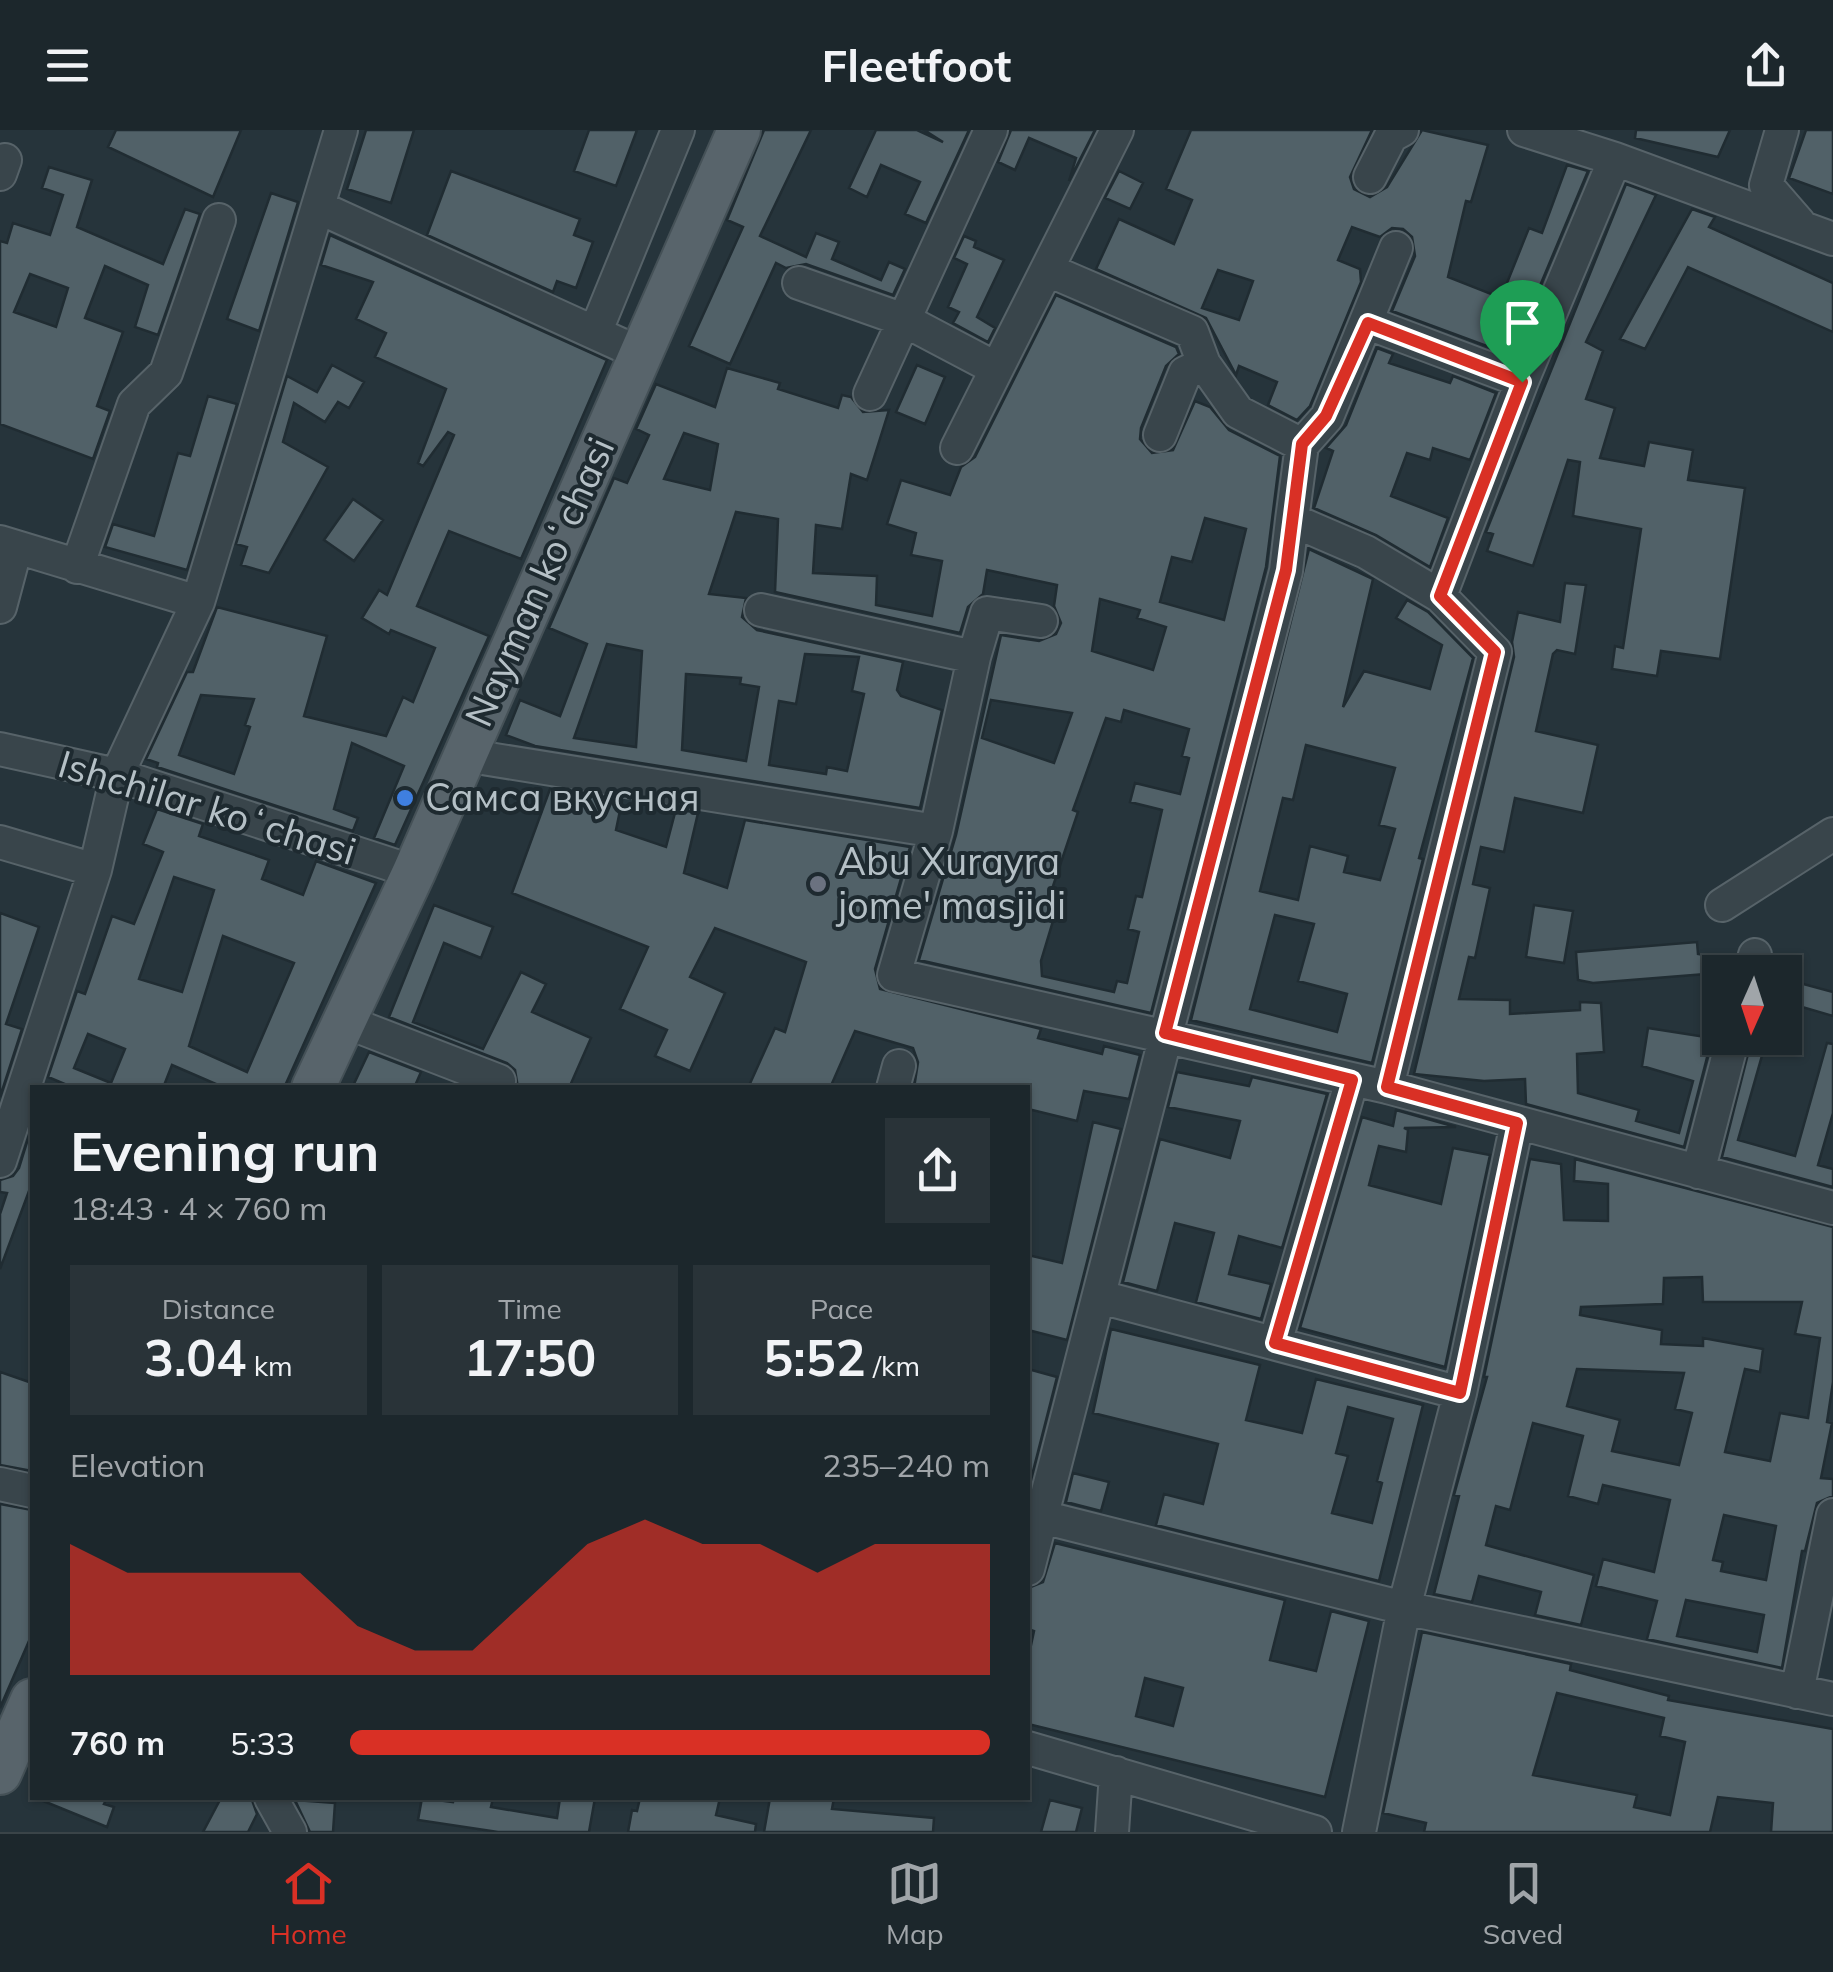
<!DOCTYPE html>
<html lang="en">
<head>
<meta charset="utf-8">
<style>
	:root { --surface:#1c272c; --page:#293338; --text:#f1f3f6; --muted:#a0a5a9; --line:#3a4448; --accent:#d93025 }
	body { margin:0; font-family:Mulish,sans-serif; background:var(--page); color:var(--text); height:100vh; display:flex; flex-direction:column; font-size:38px; white-space:nowrap }
	* { box-sizing:border-box; margin:0 }
	p { font-size:32px; color:var(--muted) }
	.icon { flex:none; width:55px; height:55px; fill:none; stroke:currentColor; stroke-width:2; stroke-linecap:round; stroke-linejoin:round }
	.map { position:relative; flex:1; overflow:hidden }
	.panel { position:absolute; left:30px; top:955px; width:1000px; height:715px; display:flex; flex-direction:column; background:var(--surface); border-radius:0px; box-shadow:0 2px 8px #0004,0 0 0 2px var(--line) }
	.panel>* { flex:none }
	.needle { width:65px; rotate:183deg }
	.controls { position:absolute; left:1702px; top:825px; display:grid; gap:20px }
	.controls a { display:grid; place-items:center; width:100px; height:100px; border-radius:0px; background:var(--surface); box-shadow:0 2px 8px #0004,0 0 0 2px var(--line); font-size:50px }
	.pin { position:absolute; display:grid; place-items:center; width:85px; height:85px; color:#fff; margin:-102px -42px; border-radius:50% 50% 50% 0; rotate:-45deg; box-shadow:0 0 10px #0007 }
	.pin .icon { rotate:45deg }
	.round { display:grid; place-items:center; flex:none; width:105px; height:105px; border-radius:0px; background:var(--page) }
	.overview { display:flex; align-items:center; justify-content:space-between; height:170px; padding:0 40px }
	h1 { font-size:55px; font-weight:700; line-height:75px }
	.figures { display:grid; grid-template-columns:repeat(3,1fr); gap:15px; height:170px; padding:10px 40px }
	.figures div { display:grid; align-content:center; border-radius:0px; background:var(--page); text-align:center }
	.figures b { font-size:50px; font-weight:700 }
	.figures small { font-size:28px; font-weight:400 }
	.figures p { font-size:28px }
	.chart { height:280px; padding:20px 40px }
	.chart p { display:flex; justify-content:space-between }
	.chart svg { width:100%; height:180px; margin-top:10px; fill:var(--accent); opacity:.7 }
	ul { padding:0 40px; list-style:none; font-size:32px }
	li { display:grid; grid-template-columns:160px 120px 1fr; align-items:center; height:75px }
	li i { height:25px; border-radius:12px; background:var(--accent) }
	header { display:flex; justify-content:space-between; align-items:center; height:130px; padding:0 40px; background:var(--surface); font-size:45px; font-weight:700 }
	.tab-bar { display:flex; justify-content:space-around; align-items:center; height:140px; border-top:2px solid var(--line); background:var(--surface); font-size:28px; color:var(--muted) }
	.tab-bar a { display:grid; justify-items:center; gap:5px }
	.tab-bar .selected { color:var(--accent) }
	.map>svg:first-child { display:block }
</style>
</head>
<body>
<header><svg class="icon" aria-label="menu" viewBox="0 0 24 24"><path d="M4 6h16M4 12h16M4 18h16"/></svg>Fleetfoot<svg class="icon" aria-label="share" viewBox="0 0 24 24"><path d="M12 15V3M7 8l5-5 5 5M5 13v7h14v-7"/></svg></header>
<div class="map">
<svg width="1833" height="1702" viewBox="0 0 1833 1702">
	<rect width="100%" height="100%" fill="#26343b"/>
	<path fill="#516168" stroke="#202c32" stroke-width="2.5" fill-rule="evenodd" d="M 116,0 L 241,0 L 213,67 L 108,17 Z
		M 366,0 L 414,0 L 391,73 L 347,59 Z
		M 589,0 L 637,0 L 616,56 L 574,41 Z
		M 764,0 L 811,0 L 760,106 L 806,127 L 816,103 L 839,112 L 832,129 L 881,150 L 889,132 L 905,139 L 893,165 L 806,134 L 786,138 L 776,133 L 730,234 L 689,216 L 743,97 L 727,90 Z
		M 876,0 L 917,0 L 943,12 L 924,0 L 969,0 L 926,93 L 905,84 L 920,52 L 881,35 L 867,67 L 849,58 Z
		M 1011,0 L 1095,0 L 1069,51 L 1076,28 L 1029,8 L 1015,40 L 998,32 Z
		M 1191,0 L 1372,0 L 1350,47 L 1354,59 L 1370,67 L 1387,57 L 1422,0 L 1488,15 L 1471,72 L 1466,71 L 1448,147 L 1501,168 L 1529,98 L 1542,103 L 1567,35 L 1588,41 L 1511,225 L 1392,181 L 1415,126 L 1412,107 L 1403,99 L 1392,98 L 1380,107 L 1352,97 L 1338,130 L 1360,139 L 1361,152 L 1310,276 L 1297,290 L 1268,275 L 1277,252 L 1239,236 L 1236,245 L 1206,188 L 1096,139 L 1119,89 L 1174,114 L 1192,70 L 1166,59 ZM 1218,140 L 1253,151 L 1239,190 L 1202,178 Z
		M 1636,0 L 1730,0 L 1718,27 L 1635,8 Z
		M 1806,0 L 1833,0 L 1833,64 L 1789,48 Z
		M 49,37 L 92,50 L 77,97 L 163,134 L 185,79 L 200,84 L 158,205 L 135,197 L 148,155 L 105,136 L 85,188 L 123,202 L 97,276 L 110,281 L 93,329 L 0,294 L 0,111 L 7,113 L 13,93 L 50,105 L 63,65 L 42,58 ZM 30,144 L 68,158 L 56,197 L 14,182 Z
		M 451,41 L 580,89 L 574,105 L 593,112 L 576,158 L 557,151 L 553,162 L 427,105 Z
		M 1119,41 L 1143,53 L 1130,79 L 1105,68 Z
		M 1626,54 L 1656,65 L 1586,212 L 1603,221 L 1586,269 L 1615,278 L 1600,328 L 1644,336 L 1649,312 L 1693,320 L 1688,350 L 1745,358 L 1720,529 L 1661,521 L 1657,546 L 1612,539 L 1615,516 L 1623,518 L 1641,399 L 1573,386 L 1580,332 L 1568,330 L 1533,436 L 1487,421 L 1493,404 L 1486,402 Z
		M 271,63 L 298,72 L 259,201 L 227,189 Z
		M 1692,79 L 1715,87 L 1709,97 L 1833,153 L 1833,202 L 1688,137 L 1645,219 L 1620,209 Z
		M 330,105 L 607,230 L 521,429 L 449,401 L 417,476 L 489,506 L 395,715 L 374,708 L 404,636 L 352,613 L 334,679 L 358,688 L 353,701 L 157,637 L 158,633 L 146,629 L 187,542 L 193,542 L 217,477 L 327,506 L 304,586 L 386,606 L 403,567 L 413,572 L 435,518 L 391,500 L 389,504 L 362,488 L 379,460 L 387,465 L 454,305 L 448,302 L 423,336 L 418,333 L 446,259 L 375,227 L 386,203 L 356,189 L 373,152 L 321,135 ZM 201,565 L 254,569 L 245,595 L 250,597 L 234,644 L 179,625 Z
		M 964,106 L 976,111 L 974,117 L 1004,130 L 977,187 L 995,198 L 988,212 L 953,193 L 959,182 L 948,177 L 967,134 L 954,128 Z
		M 1056,165 L 1176,217 L 1179,224 L 1166,236 L 1141,298 L 1140,309 L 1152,323 L 1173,320 L 1195,271 L 1210,277 L 1229,300 L 1280,326 L 1266,437 L 1151,883 L 919,830 L 956,705 L 1001,505 L 1039,511 L 1056,504 L 1061,493 L 1054,476 L 1057,455 L 987,440 L 983,464 L 968,477 L 960,503 L 775,462 L 778,389 L 736,382 L 709,464 L 746,468 L 742,487 L 757,500 L 903,532 L 897,560 L 901,566 L 942,580 L 920,678 L 535,616 L 506,605 L 520,570 L 560,586 L 587,514 L 549,498 L 614,348 L 627,353 L 649,305 L 636,299 L 656,254 L 715,277 L 727,238 L 780,253 L 778,259 L 838,278 L 842,265 L 851,267 L 863,282 L 889,280 L 867,350 L 851,344 L 842,399 L 816,395 L 813,443 L 877,446 L 876,475 L 932,486 L 942,431 L 911,425 L 916,403 L 887,394 L 901,350 L 950,365 L 961,337 L 975,327 ZM 684,303 L 718,314 L 710,360 L 664,349 ZM 1205,388 L 1246,399 L 1224,490 L 1160,472 L 1172,427 L 1192,432 ZM 1100,469 L 1140,480 L 1137,488 L 1166,497 L 1153,540 L 1092,521 ZM 607,514 L 642,521 L 636,617 L 574,608 ZM 805,524 L 859,527 L 852,561 L 864,564 L 847,641 L 827,637 L 826,644 L 769,635 L 779,571 L 796,574 ZM 686,544 L 741,548 L 740,554 L 759,557 L 746,631 L 682,620 ZM 991,570 L 1072,583 L 1054,633 L 982,608 ZM 1124,580 L 1189,599 L 1182,626 L 1189,628 L 1180,664 L 1135,653 L 1130,672 L 1162,680 L 1142,767 L 1136,766 L 1128,799 L 1139,802 L 1127,853 L 1117,851 L 1114,862 L 1042,846 L 1041,831 L 1059,771 L 1049,768 L 1078,682 L 1073,680 L 1106,588 L 1121,592 Z
		M 1377,218 L 1393,224 L 1389,233 L 1450,253 L 1453,246 L 1496,263 L 1470,330 L 1433,318 L 1430,330 L 1407,323 L 1391,366 L 1448,388 L 1430,437 L 1376,405 L 1314,378 L 1333,321 L 1326,318 L 1346,295 Z
		M 332,235 L 364,252 L 349,278 L 338,272 L 325,292 L 294,273 L 283,312 L 328,337 L 269,443 L 241,435 L 247,417 L 236,414 L 287,246 L 317,262 Z
		M 917,235 L 945,247 L 925,294 L 896,282 Z
		M 208,266 L 237,274 L 187,440 L 105,417 L 113,394 L 154,406 L 178,323 L 190,326 Z
		M 353,369 L 383,390 L 354,431 L 324,410 Z
		M 1309,419 L 1373,449 L 1343,577 L 1364,541 L 1430,559 L 1442,515 L 1396,488 L 1407,470 L 1428,482 L 1473,528 L 1419,728 L 1423,729 L 1372,933 L 1191,890 ZM 1306,615 L 1395,638 L 1379,695 L 1395,699 L 1380,750 L 1344,742 L 1348,726 L 1310,716 L 1298,770 L 1260,761 L 1283,668 L 1293,670 ZM 1275,785 L 1314,794 L 1298,851 L 1347,864 L 1337,902 L 1250,879 Z
		M 1565,453 L 1586,455 L 1575,524 L 1557,520 L 1553,524 L 1536,601 L 1598,615 L 1583,683 L 1515,668 L 1504,722 L 1481,717 L 1473,754 L 1490,758 L 1475,828 L 1469,827 L 1459,869 L 1510,870 L 1510,884 L 1580,880 L 1580,872 L 1601,873 L 1604,922 L 1577,924 L 1578,963 L 1639,980 L 1636,991 L 1679,1003 L 1693,951 L 1642,936 L 1648,898 L 1712,908 L 1684,1017 L 1526,974 L 1525,949 L 1484,951 L 1414,944 L 1514,527 L 1512,512 L 1518,482 L 1560,492 Z
		M 550,659 L 622,671 L 616,700 L 666,717 L 676,679 L 698,683 L 684,743 L 727,758 L 745,690 L 910,717 L 875,839 L 880,859 L 1041,899 L 1038,908 L 1102,924 L 1104,916 L 1140,925 L 1129,969 L 1084,961 L 1077,991 L 1028,979 L 1028,958 L 914,958 L 918,932 L 913,918 L 855,901 L 830,958 L 748,958 L 775,898 L 785,902 L 806,832 L 715,798 L 690,847 L 725,863 L 690,941 L 655,926 L 667,900 L 620,879 L 648,817 L 512,763 Z
		M 157,679 L 203,694 L 199,706 L 269,730 L 262,749 L 303,765 L 316,731 L 376,753 L 284,958 L 225,958 L 172,935 L 163,958 L 74,958 L 48,947 L 77,861 L 85,864 L 112,786 L 134,794 L 163,722 L 143,714 ZM 174,747 L 214,760 L 182,862 L 139,849 ZM 223,806 L 294,833 L 247,942 L 189,916 ZM 88,904 L 125,919 L 111,953 L 74,938 Z
		M 434,775 L 493,797 L 481,828 L 444,813 L 413,892 L 483,919 L 521,842 L 546,854 L 532,882 L 591,908 L 569,958 L 518,958 L 515,940 L 507,933 L 389,887 Z
		M 1534,775 L 1573,781 L 1564,833 L 1526,827 Z
		M 0,783 L 39,797 L 6,894 L 22,899 L 0,967 Z
		M 1697,812 L 1698,824 L 1733,830 L 1731,842 L 1593,853 L 1578,850 L 1576,822 Z
		M 1785,849 L 1833,862 L 1833,886 L 1785,872 Z
		M 1752,908 L 1767,908 L 1738,1010 L 1795,1026 L 1827,913 L 1833,914 L 1833,983 L 1818,1035 L 1833,1039 L 1833,1057 L 1722,1027 Z
		M 369,922 L 421,942 L 414,958 L 352,958 Z
		M 1177,942 L 1249,956 L 1252,947 L 1327,964 L 1282,1118 L 1239,1106 L 1229,1144 L 1271,1154 L 1261,1189 L 1196,1172 L 1214,1103 L 1175,1093 L 1157,1161 L 1123,1152 L 1160,1009 L 1230,1028 L 1240,991 L 1168,977 Z
		M 1396,980 L 1456,997 L 1404,998 L 1408,1000 L 1406,1022 L 1379,1016 L 1369,1055 L 1441,1074 L 1453,1018 L 1490,1025 L 1445,1237 L 1300,1198 L 1362,987 L 1393,996 Z
		M 1093,992 L 1121,999 L 1067,1210 L 1028,1200 L 1028,1125 L 1062,1133 Z
		M 32,996 L 32,1053 L 0,1139 L 0,1084 L 7,1063 L 0,1062 L 0,1050 L 13,1046 L 19,1038 Z
		M 1530,1029 L 1561,1034 L 1564,1090 L 1608,1091 L 1608,1054 L 1574,1051 L 1575,1029 L 1833,1097 L 1833,1252 L 1827,1292 L 1832,1293 L 1821,1348 L 1833,1349 L 1833,1366 L 1817,1373 L 1805,1421 L 1802,1421 L 1782,1538 L 1647,1509 L 1657,1471 L 1596,1456 L 1603,1429 L 1654,1442 L 1670,1370 L 1603,1355 L 1598,1374 L 1568,1366 L 1583,1306 L 1533,1293 L 1510,1380 L 1496,1376 L 1486,1415 L 1594,1445 L 1581,1495 L 1535,1485 L 1541,1462 L 1479,1446 L 1472,1472 L 1434,1464 L 1459,1366 L 1454,1365 L 1487,1247 L 1484,1247 ZM 1702,1147 L 1703,1172 L 1802,1172 L 1795,1204 L 1820,1208 L 1808,1288 L 1780,1283 L 1770,1331 L 1725,1322 L 1745,1239 L 1760,1242 L 1763,1219 L 1703,1208 L 1703,1216 L 1661,1214 L 1662,1200 L 1580,1185 L 1581,1177 L 1663,1174 L 1664,1148 ZM 1577,1239 L 1684,1243 L 1675,1279 L 1692,1283 L 1679,1335 L 1612,1321 L 1620,1290 L 1567,1276 ZM 1724,1385 L 1776,1396 L 1766,1450 L 1721,1441 L 1723,1432 L 1713,1430 ZM 1686,1470 L 1764,1485 L 1757,1522 L 1677,1506 Z
		M 1111,1199 L 1260,1235 L 1246,1290 L 1302,1303 L 1316,1249 L 1423,1275 L 1379,1451 L 1156,1395 L 1164,1364 L 1203,1374 L 1218,1314 L 1093,1283 ZM 1348,1277 L 1393,1289 L 1377,1351 L 1382,1353 L 1372,1393 L 1332,1383 L 1348,1326 L 1336,1323 Z
		M 1028,1239 L 1057,1247 L 1028,1361 Z
		M 0,1242 L 32,1253 L 32,1341 L 0,1335 Z
		M 1073,1343 L 1109,1352 L 1101,1381 L 1066,1372 Z
		M 0,1374 L 32,1380 L 32,1504 L 0,1578 Z
		M 1055,1413 L 1285,1470 L 1270,1530 L 1316,1541 L 1331,1481 L 1369,1491 L 1325,1667 L 1028,1594 L 1028,1529 L 1034,1501 L 1028,1499 L 1028,1458 L 1043,1452 ZM 1145,1548 L 1183,1558 L 1173,1596 L 1136,1586 Z
		M 1422,1502 L 1571,1534 L 1570,1540 L 1669,1566 L 1668,1570 L 1833,1599 L 1833,1702 L 1771,1702 L 1773,1673 L 1718,1667 L 1710,1702 L 1424,1702 L 1426,1693 L 1383,1683 ZM 1557,1563 L 1664,1588 L 1660,1606 L 1685,1612 L 1670,1685 L 1634,1677 L 1637,1665 L 1533,1645 Z
		M 36,1668 L 107,1668 L 104,1674 L 114,1677 L 107,1697 Z
		M 221,1668 L 252,1670 L 257,1684 L 248,1702 L 203,1702 Z
		M 422,1668 L 453,1672 L 454,1668 L 493,1668 L 491,1677 L 557,1688 L 560,1668 L 595,1668 L 589,1702 L 498,1702 L 418,1690 Z
		M 640,1668 L 720,1668 L 716,1685 L 756,1694 L 755,1702 L 628,1702 L 632,1680 L 637,1681 Z
		M 770,1668 L 834,1668 L 832,1679 L 934,1688 L 933,1702 L 764,1702 Z
		M 295,1670 L 335,1673 L 333,1702 L 310,1702 Z
		M 1050,1670 L 1082,1678 L 1076,1702 L 1041,1702 Z"/>
	<g fill="none" stroke-linecap="round" stroke-linejoin="round">
		<g stroke="#576369" stroke-width="36">
			<path id="minor" d="M 1782,0 L 1766,55 L 1799,93
				M 1615,29 L 1833,109
				M 0,44 L 5,30
				M 1370,47 L 1391,6 L 1402,0
				M 318,77 L 639,223
				M 1048,140 L 1192,202 L 1204,234 L 1238,282 L 1302,315 L 1292,390
				M 799,153 L 904,190 L 995,238
				M 1368,193 L 1522,251
				M 595,203 L 678,0
				M 870,264 L 991,0
				M 1160,305 L 1185,243 L 1204,234
				M 1302,315 L 1327,287 L 1396,118
				M 957,318 L 1117,0
				M 0,412 L 198,472 L 341,0
				M 77,437 L 134,274 L 166,243 L 219,90
				M 1440,466 L 1522,251 L 1615,29 L 1524,0
				M 0,477 L 16,417
				M 761,480 L 974,527 L 936,701 L 894,845 L 1387,957 L 1833,1078
				M 974,527 L 987,483 L 1041,491
				M 0,619 L 117,645 L 414,742
				M 464,625 L 936,701
				M 0,712 L 95,740
				M 1722,775 L 1833,704
				M 1750,842 L 1755,825
				M 344,891 L 499,951 L 496,958
				M 893,958 L 899,936
				M 0,1031 L 95,740 L 117,645 L 198,472
				M 1698,1042 L 1733,908
				M 1108,1169 L 1460,1263
				M 1275,1213 L 1352,950
				M 0,1354 L 32,1361
				M 1042,1387 L 1404,1478 L 1833,1569
				M 1028,1439 L 1286,441 L 1292,390 L 1366,422 L 1440,466 L 1495,522 L 1387,957
				M 1797,1562 L 1833,1385
				M 1028,1618 L 1315,1702
				M 271,1668 L 290,1702
				M 1112,1702 L 1116,1643
				M 1359,1702 L 1404,1478 L 1460,1263 L 1517,993"/>
		</g>
		<g stroke="#455157" stroke-width="46">
			<path id="major" d="M 313,958 L 414,742 L 739,0
				M 0,1643 L 32,1570"/>
		</g>
		<use href="#minor" stroke="#39454b" stroke-width="32"/>
		<use href="#major" stroke="#58646b" stroke-width="42"/>
	</g>
	<g fill="none" stroke-linecap="round" stroke-linejoin="round">
		<g stroke="#fff" stroke-width="20">
			<path id="route" d="M 1368,193 L 1522,252 L 1440,466 L 1495,522 L 1387,957 L 1517,993 L 1460,1263 L 1275,1213 L 1352,950 L 1165,903 L 1286,440 L 1302,314 L 1326,286 Z"/>
		</g>
		<use href="#route" stroke="#d93025" stroke-width="12"/>
	</g>
	<circle fill="#3f7fe0" stroke="#1e2a30" stroke-width="4" cx="405" cy="668" r="10"/>
	<circle fill="#6b7280" stroke="#1e2a30" stroke-width="4" cx="818" cy="754" r="10"/>
	<g text-anchor="middle" stroke-width="8" stroke-linejoin="round" paint-order="stroke">
		<g font-size="38" fill="#b5c0c6" stroke="#1e2a30">
			<text transform="translate(540 452) rotate(-66)" y="13">Nayman koʻchasi</text>
			<text transform="translate(207 678) rotate(17)" y="13">Ishchilar koʻchasi</text>
		</g>
		<g font-size="38" fill="#b5c0c6" stroke="#1e2a30" text-anchor="start">
			<text x="425" y="681">Самса вкусная</text>
			<text x="838" y="745">Abu Xurayra<tspan x="838" dy="44">jome' masjidi</tspan></text>
		</g>
	</g>
</svg>
<div class="controls">
<a><svg class="needle" viewBox="-14 -14 28 28"><path d="M0-13l5 13h-10z" fill="#e53935"/><path d="M0 13l5-13h-10z" fill="#a0a5a9"/></svg></a>
</div>
<div class="pin" style="left:1522px;top:252px;background:#1e9e55"><svg class="icon" aria-label="arrive" viewBox="0 0 24 24"><path d="M6 21V4h12l-3 4 3 4H6"/></svg></div>
<section class="panel">
<div class="overview"><div><h1>Evening run</h1><p>18:43 · 4 × 760 m</p></div><a class="round"><svg class="icon" aria-label="share" viewBox="0 0 24 24"><path d="M12 15V3M7 8l5-5 5 5M5 13v7h14v-7"/></svg></a></div>
<div class="figures">
<div><p>Distance</p><b>3.04<small> km</small></b></div>
<div><p>Time</p><b>17:50</b></div>
<div><p>Pace</p><b>5:52<small> /km</small></b></div>
</div>
<div class="chart"><p><span>Elevation</span>235–240 m</p>
<svg viewBox="0 0 160 44" preserveAspectRatio="none"><path d="M0 44V12L10 19L20 19L30 19L40 19L50 32L60 38L70 38L80 25L90 12L100 6L110 12L120 12L130 19L140 12L150 12L160 12V44z"/></svg>
</div>
<ul>
<li><b>760 m</b>5:33<i style="width:100%"></i></li>
</ul>
</section>
</div>
<nav class="tab-bar">
<a class="selected"><svg class="icon" aria-label="home" viewBox="0 0 24 24"><path d="M3 11l9-7 9 7M6 9v11h12V9"/></svg>Home</a>
<a><svg class="icon" aria-label="map" viewBox="0 0 24 24"><path d="M3 6l6-2 6 2 6-2v14l-6 2-6-2-6 2zM9 4v14M15 6v14"/></svg>Map</a>
<a><svg class="icon" aria-label="saved" viewBox="0 0 24 24"><path d="M7 4h10v16l-5-4-5 4z"/></svg>Saved</a>
</nav>
</body>
</html>
